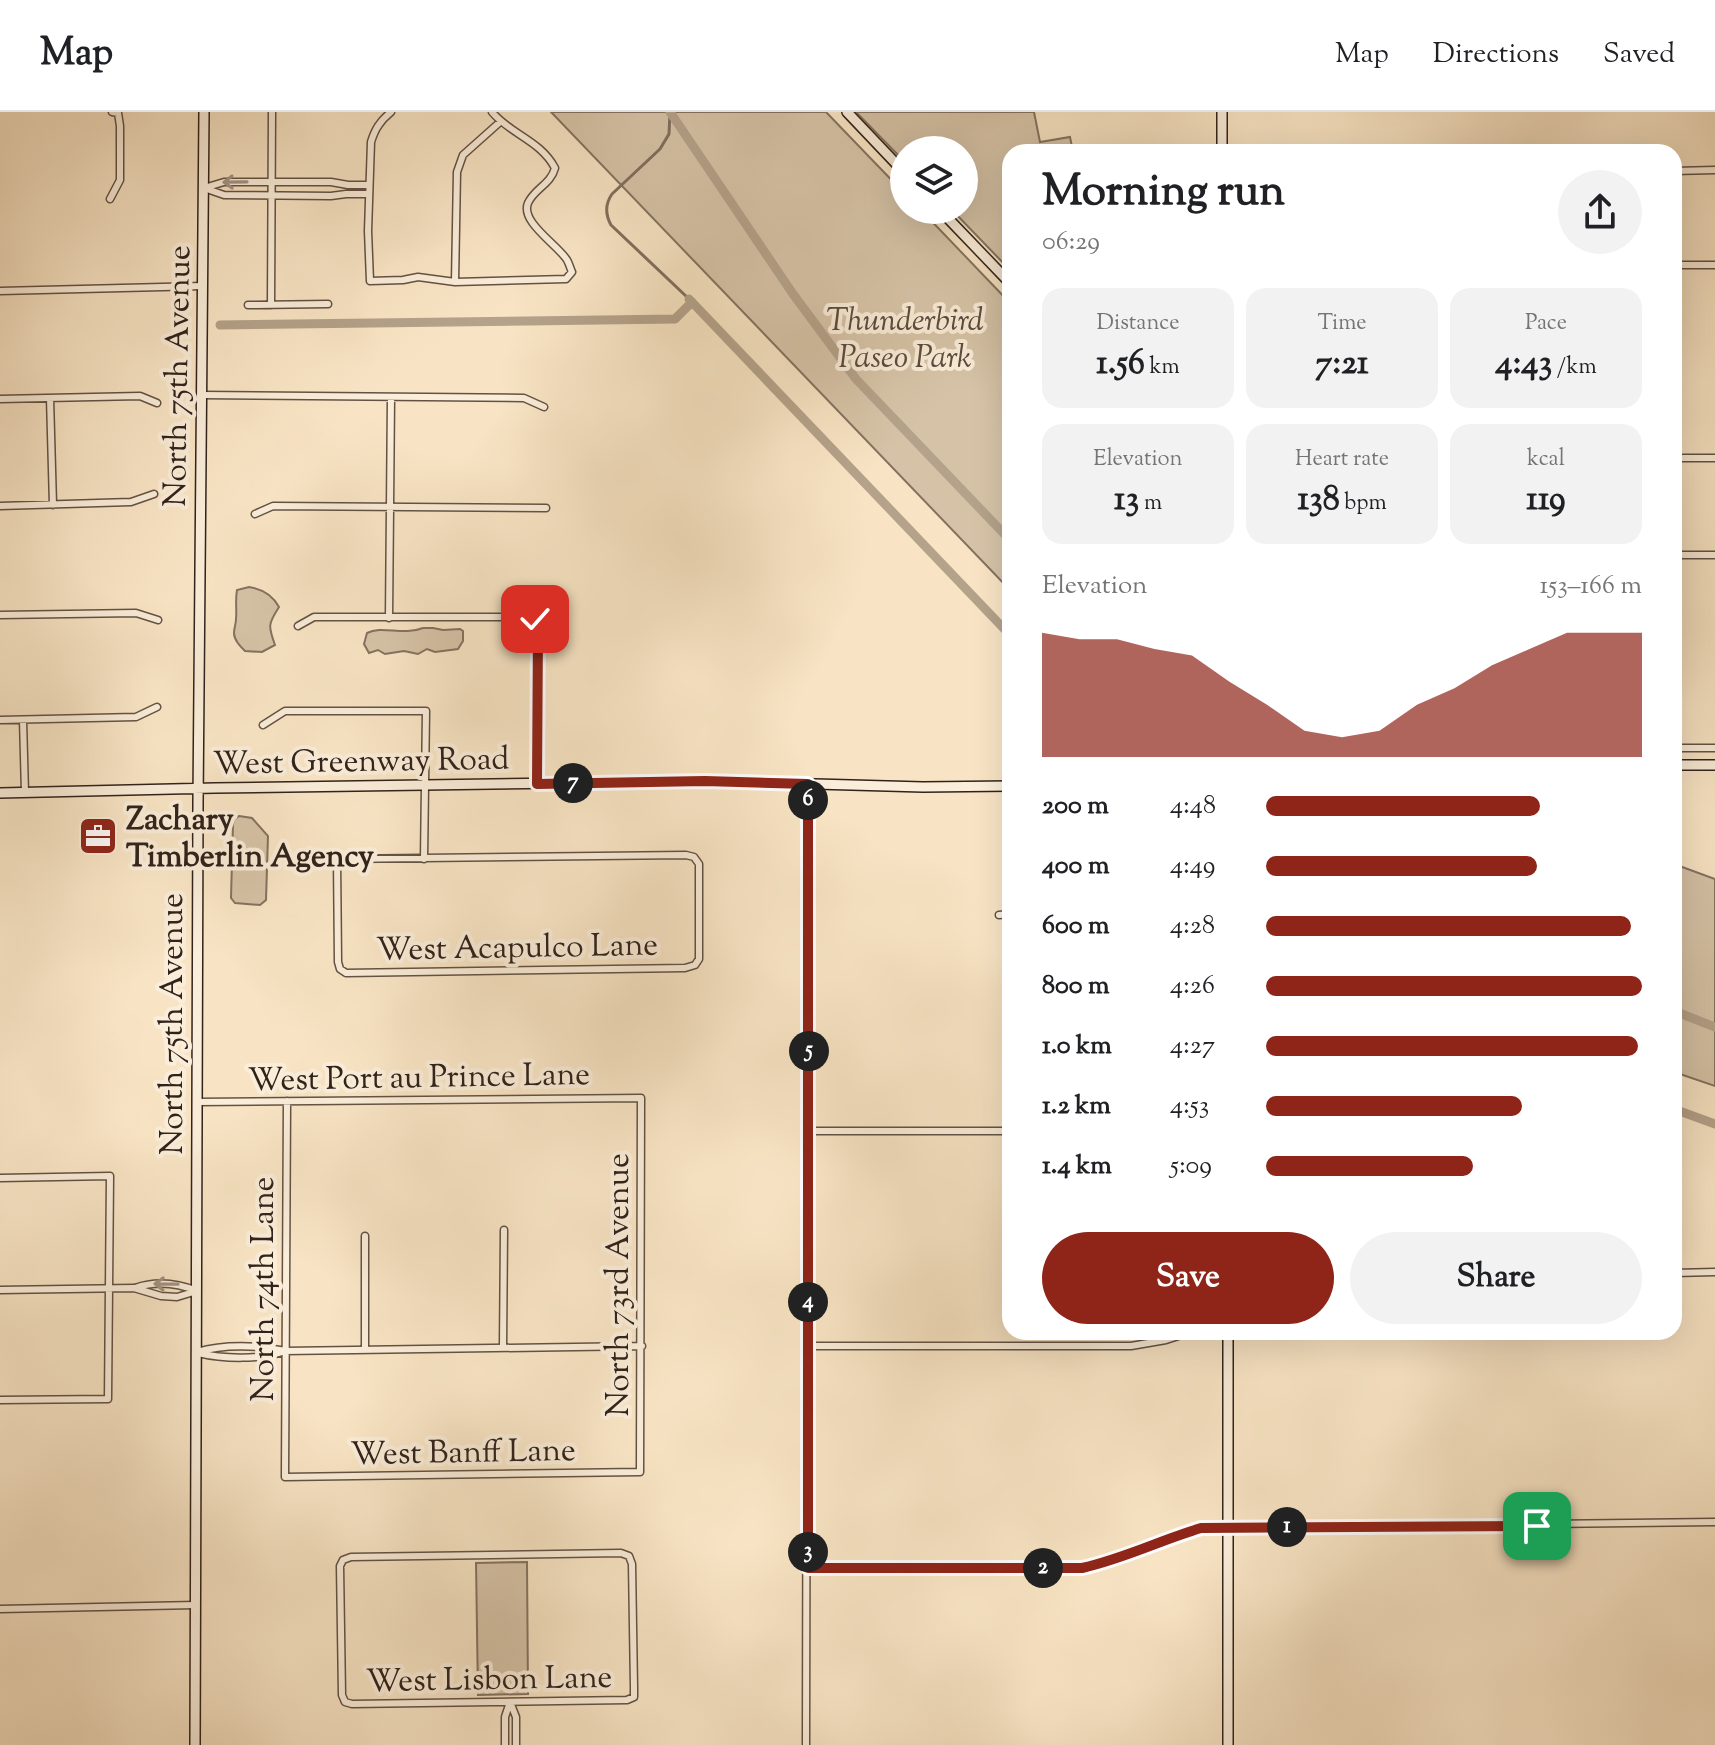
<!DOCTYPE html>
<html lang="en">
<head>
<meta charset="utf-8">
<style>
	:root { --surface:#fff; --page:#f2f2f2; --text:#202124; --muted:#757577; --line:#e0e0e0; --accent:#8f2418 }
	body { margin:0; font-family:"Sorts Mill Goudy",serif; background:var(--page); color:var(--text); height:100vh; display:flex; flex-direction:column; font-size:30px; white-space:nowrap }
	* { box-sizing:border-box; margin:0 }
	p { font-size:26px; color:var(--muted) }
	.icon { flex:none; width:44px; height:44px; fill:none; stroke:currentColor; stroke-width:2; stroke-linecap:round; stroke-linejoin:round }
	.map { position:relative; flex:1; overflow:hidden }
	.side { position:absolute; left:1002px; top:32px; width:680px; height:1196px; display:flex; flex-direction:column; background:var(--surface); border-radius:24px; box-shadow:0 8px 32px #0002 }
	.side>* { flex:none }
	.controls { position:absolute; left:890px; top:24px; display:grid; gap:16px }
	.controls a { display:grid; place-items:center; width:88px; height:88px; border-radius:50%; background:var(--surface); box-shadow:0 8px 32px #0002; font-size:40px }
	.pin { position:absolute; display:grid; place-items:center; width:68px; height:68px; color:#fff; margin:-34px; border-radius:16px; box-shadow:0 4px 12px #0006 }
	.km { position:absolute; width:40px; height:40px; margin:-20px; border-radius:50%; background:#222; color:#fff; font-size:22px; line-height:40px; text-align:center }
	.round { display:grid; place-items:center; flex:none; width:84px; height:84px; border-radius:42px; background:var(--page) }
	.summary { display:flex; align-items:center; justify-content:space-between; height:136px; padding:0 40px }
	h1 { font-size:44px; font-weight:700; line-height:60px }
	.metrics { display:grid; grid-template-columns:repeat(3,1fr); gap:12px; height:136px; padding:8px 40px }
	.metrics div { display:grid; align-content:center; border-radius:20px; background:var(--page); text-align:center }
	.metrics b { font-size:34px; font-weight:700 }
	.metrics small { font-size:22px; font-weight:400 }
	.metrics p { font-size:22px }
	.chart { height:224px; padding:16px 40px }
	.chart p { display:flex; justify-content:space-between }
	.chart svg { width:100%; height:144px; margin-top:8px; fill:var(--accent); opacity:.7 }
	.action { display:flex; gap:16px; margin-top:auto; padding:16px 40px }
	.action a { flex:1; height:92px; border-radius:48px; background:var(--accent); color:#fff; font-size:32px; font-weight:700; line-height:92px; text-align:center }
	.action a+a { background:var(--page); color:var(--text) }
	ul { padding:0 40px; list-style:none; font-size:26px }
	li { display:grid; grid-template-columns:128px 96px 1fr; align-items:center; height:60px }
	li i { height:20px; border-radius:10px; background:var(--accent) }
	header { display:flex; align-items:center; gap:48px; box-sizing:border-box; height:112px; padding:0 40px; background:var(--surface); border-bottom:2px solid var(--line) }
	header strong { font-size:38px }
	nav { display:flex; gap:44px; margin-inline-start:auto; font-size:28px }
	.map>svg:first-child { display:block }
</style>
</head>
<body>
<header>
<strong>Map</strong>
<nav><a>Map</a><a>Directions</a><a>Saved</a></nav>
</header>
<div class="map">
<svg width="1715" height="1633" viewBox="0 0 1715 1633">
	<rect width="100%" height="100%" fill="#f8e4c4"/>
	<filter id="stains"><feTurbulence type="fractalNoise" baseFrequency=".0025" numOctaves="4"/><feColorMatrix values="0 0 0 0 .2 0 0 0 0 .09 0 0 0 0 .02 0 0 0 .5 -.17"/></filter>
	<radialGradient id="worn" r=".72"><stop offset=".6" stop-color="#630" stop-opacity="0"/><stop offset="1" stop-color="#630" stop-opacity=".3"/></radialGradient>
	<path fill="#d6c3a7" stroke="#847260" stroke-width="2" d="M 551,0 L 826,0 L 904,81 L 904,98 L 921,98 L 1010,191 L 1010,478 Z
		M 856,0 L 1034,0 L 1040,30 L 1070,25 L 1073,40 L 1010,40 L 1010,158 L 952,98 L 964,98 L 964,38 L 904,38 L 904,49 Z
		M 249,475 C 262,477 273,484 279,495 C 268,512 268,514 275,533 L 262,540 L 245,539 C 240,534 234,528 234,521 C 234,516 236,512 236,507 C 237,497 235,489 237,478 Z
		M 423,516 L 433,516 L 443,518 L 460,517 L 463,519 L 463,529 L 458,537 L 435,540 L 427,537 L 418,542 L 404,539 L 385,542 L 378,538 L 369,541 L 364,532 L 367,521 C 382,513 403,524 423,516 Z
		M 239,704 L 252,706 L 268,724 L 266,788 L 260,793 L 235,791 L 231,786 L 233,712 L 234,708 Z
		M 1674,752 L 1715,767 L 1715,974 L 1674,960 Z
		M 527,1450 L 528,1582 L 478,1583 L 476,1451 Z"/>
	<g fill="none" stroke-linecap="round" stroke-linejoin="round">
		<path stroke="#806f5d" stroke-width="3" d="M 670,0 L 669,22 L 660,37 L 612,82 C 605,92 605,102 611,113 L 688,186"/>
		<path stroke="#b4a28a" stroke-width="9" d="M 670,0 L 793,182 L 856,267 L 1010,428
			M 689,187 L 1010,523
			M 220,213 L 675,207 L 692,190
			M 1674,899 L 1715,915
			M 1674,997 L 1715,1012"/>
		<g stroke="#635244" stroke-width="9">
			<path id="street" d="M 391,0 C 380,9 375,17 371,30 L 368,119 L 370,169 L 403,168 L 418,165 L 455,170 L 566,167 L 572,160 C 570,156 569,151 567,148 C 558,133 520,110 528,91 C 534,77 551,72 555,56 C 540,28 510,22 492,0
				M 1674,59 L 1715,58
				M 204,76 L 224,70 L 331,70 L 348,73 L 369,73
				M 204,76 L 224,83 L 331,84 L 346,82 L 369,82
				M 110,87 L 120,68 L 120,14 L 118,1 L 112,0
				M 1674,153 L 1715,153
				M 455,170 L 457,60 L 463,43 L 500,10
				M 0,179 L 203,174
				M 248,193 L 328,192
				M 271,193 L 272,0
				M 202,283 L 524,286 L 544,295
				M 50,286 L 53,393
				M 0,287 L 140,284 L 157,291
				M 1674,346 L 1715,346
				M 0,394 L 131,390 L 154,382
				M 255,402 L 273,394 L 546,396
				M 1674,443 L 1715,443
				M 0,503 L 136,501 L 158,508
				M 389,506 L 391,285
				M 298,514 L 314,505 L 522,505 L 535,507 L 538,516 L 537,672
				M 0,608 L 136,605 L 157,595
				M 23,608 L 25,681
				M 263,613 L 285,599 L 426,599 L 424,747
				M 1674,636 L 1715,636
				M 686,743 L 694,745 L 699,752 L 699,847 L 695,853 L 685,856 L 346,861 L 340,857 L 338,850 L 337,747 Z
				M 999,803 L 1010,802
				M 197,990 L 641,986 L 640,1360 L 285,1365 L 287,989
				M 808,1019 L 1010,1019
				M 0,1066 L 110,1064 L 108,1287 L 0,1288
				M 365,1124 L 365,1238
				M 1674,1161 L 1715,1160
				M 135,1176 C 155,1169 177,1171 197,1179
				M 0,1178 L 134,1176 L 161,1184 L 177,1185 L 197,1179
				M 1213,1220 L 1228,1221
				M 808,1234 L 1131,1234 L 1166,1228 L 1191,1220
				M 503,1236 L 504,1118
				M 197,1240 C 224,1232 258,1233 285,1239 L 642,1234
				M 198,1241 C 223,1247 261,1248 285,1239
				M 621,1441 L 629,1444 L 632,1452 L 634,1576 L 634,1585 L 627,1588 L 352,1592 L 345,1590 L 342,1583 L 340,1454 L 343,1448 L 351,1445 Z
				M 808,1456 L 1082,1456 C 1123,1447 1161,1428 1201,1416 L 1715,1410
				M 0,1497 L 196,1493
				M 510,1590 L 516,1605 L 516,1633
				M 505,1633 L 505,1605 L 510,1590
				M 806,1633 L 808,672"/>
		</g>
		<g stroke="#31221a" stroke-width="12">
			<path id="secondary" d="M 847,0 L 904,60
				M 1222,40 L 1222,0
				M 940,98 L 1010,171
				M 1674,653 L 1715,653
				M 0,681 L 215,676 L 705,669 L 923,675 L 1010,674
				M 195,1633 L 198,691 L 204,0
				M 1228,1633 L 1228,1220"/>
		</g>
		<use href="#street" stroke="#faedd9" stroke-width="6"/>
		<use href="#secondary" stroke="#faedd9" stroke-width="9"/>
	</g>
	<defs><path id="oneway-shaft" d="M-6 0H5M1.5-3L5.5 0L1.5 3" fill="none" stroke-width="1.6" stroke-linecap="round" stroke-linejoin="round" transform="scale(2)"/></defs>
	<g stroke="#a09283">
		<use href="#oneway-shaft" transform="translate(235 70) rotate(179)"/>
		<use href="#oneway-shaft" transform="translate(166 1172) rotate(-179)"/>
	</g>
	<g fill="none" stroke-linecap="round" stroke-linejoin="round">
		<g stroke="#fff" stroke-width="16">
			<path id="route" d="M 535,507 L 538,516 L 537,672 L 705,669 L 808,672 L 808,1456 L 1082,1456 C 1123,1447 1161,1428 1201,1416 L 1537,1414"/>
		</g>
		<use href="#route" stroke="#8f2418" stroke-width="10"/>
	</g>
	<defs>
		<g id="office-square" transform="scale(2)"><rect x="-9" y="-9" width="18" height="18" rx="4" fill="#8f2418" stroke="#faedd9"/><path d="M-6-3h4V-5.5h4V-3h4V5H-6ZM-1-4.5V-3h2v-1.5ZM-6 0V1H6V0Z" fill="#fff"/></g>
	</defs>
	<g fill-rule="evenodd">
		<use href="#office-square" x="98" y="724"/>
	</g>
	<g text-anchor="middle" stroke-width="8" stroke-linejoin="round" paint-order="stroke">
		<g font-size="32" font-style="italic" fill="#5a4a3d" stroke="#faedd9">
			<text x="905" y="218">Thunderbird<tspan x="905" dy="37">Paseo Park</tspan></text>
		</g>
		<g font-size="32" fill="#31221a" stroke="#faedd9">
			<text transform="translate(176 264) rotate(-89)" y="11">North 75th Avenue</text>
			<text transform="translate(361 648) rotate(-1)" y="11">West Greenway Road</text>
			<text transform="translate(517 834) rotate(-1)" y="11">West Acapulco Lane</text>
			<text transform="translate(171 912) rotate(-90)" y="11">North 75th Avenue</text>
			<text transform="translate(419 964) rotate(-1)" y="11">West Port au Prince Lane</text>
			<text transform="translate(617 1173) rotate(-90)" y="11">North 73rd Avenue</text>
			<text transform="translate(262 1177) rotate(-90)" y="11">North 74th Lane</text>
			<text transform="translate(463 1339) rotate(-1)" y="11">West Banff Lane</text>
			<text transform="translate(489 1566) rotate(-1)" y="11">West Lisbon Lane</text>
		</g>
		<g font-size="32" font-weight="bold" fill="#31221a" stroke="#faedd9" text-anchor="start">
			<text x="126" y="717">Zachary<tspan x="126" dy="37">Timberlin Agency</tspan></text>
		</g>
	</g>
	<rect width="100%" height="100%" filter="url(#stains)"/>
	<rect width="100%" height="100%" fill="url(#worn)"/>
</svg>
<div class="controls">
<a><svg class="icon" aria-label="layers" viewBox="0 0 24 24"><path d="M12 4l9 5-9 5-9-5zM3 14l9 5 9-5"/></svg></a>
</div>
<div class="pin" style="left:1537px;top:1414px;background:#1e9e55"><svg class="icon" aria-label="arrive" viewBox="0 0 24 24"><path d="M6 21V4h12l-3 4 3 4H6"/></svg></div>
<div class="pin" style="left:535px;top:507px;background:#d93025"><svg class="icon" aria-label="check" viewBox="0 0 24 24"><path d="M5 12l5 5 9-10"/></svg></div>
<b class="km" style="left:1287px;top:1415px">1</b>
<b class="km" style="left:1043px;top:1456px">2</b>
<b class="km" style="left:808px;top:1440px">3</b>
<b class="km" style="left:808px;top:1190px">4</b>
<b class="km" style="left:809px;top:939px">5</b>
<b class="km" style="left:808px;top:688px">6</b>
<b class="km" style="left:573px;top:671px">7</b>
<section class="side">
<div class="summary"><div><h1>Morning run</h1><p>06:29</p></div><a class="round"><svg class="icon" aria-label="share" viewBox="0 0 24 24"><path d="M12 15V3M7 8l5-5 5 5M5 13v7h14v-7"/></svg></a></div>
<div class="metrics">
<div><p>Distance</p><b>1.56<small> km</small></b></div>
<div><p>Time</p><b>7:21</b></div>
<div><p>Pace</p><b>4:43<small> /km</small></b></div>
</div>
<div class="metrics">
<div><p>Elevation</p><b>13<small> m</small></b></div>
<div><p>Heart rate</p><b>138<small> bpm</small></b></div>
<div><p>kcal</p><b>119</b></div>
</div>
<div class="chart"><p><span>Elevation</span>153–166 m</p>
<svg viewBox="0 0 160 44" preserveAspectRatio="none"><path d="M0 44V6L10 8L20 8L30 11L40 13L50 21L60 28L70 36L80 38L90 36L100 28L110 23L120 16L130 11L140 6L150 6L160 6V44z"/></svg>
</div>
<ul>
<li><b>200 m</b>4:48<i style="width:73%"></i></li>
<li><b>400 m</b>4:49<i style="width:72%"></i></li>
<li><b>600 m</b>4:28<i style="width:97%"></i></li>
<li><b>800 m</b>4:26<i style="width:100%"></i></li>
<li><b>1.0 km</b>4:27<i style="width:99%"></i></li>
<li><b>1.2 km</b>4:53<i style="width:68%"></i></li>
<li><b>1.4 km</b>5:09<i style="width:55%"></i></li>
</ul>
<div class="action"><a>Save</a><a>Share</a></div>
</section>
</div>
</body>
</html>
